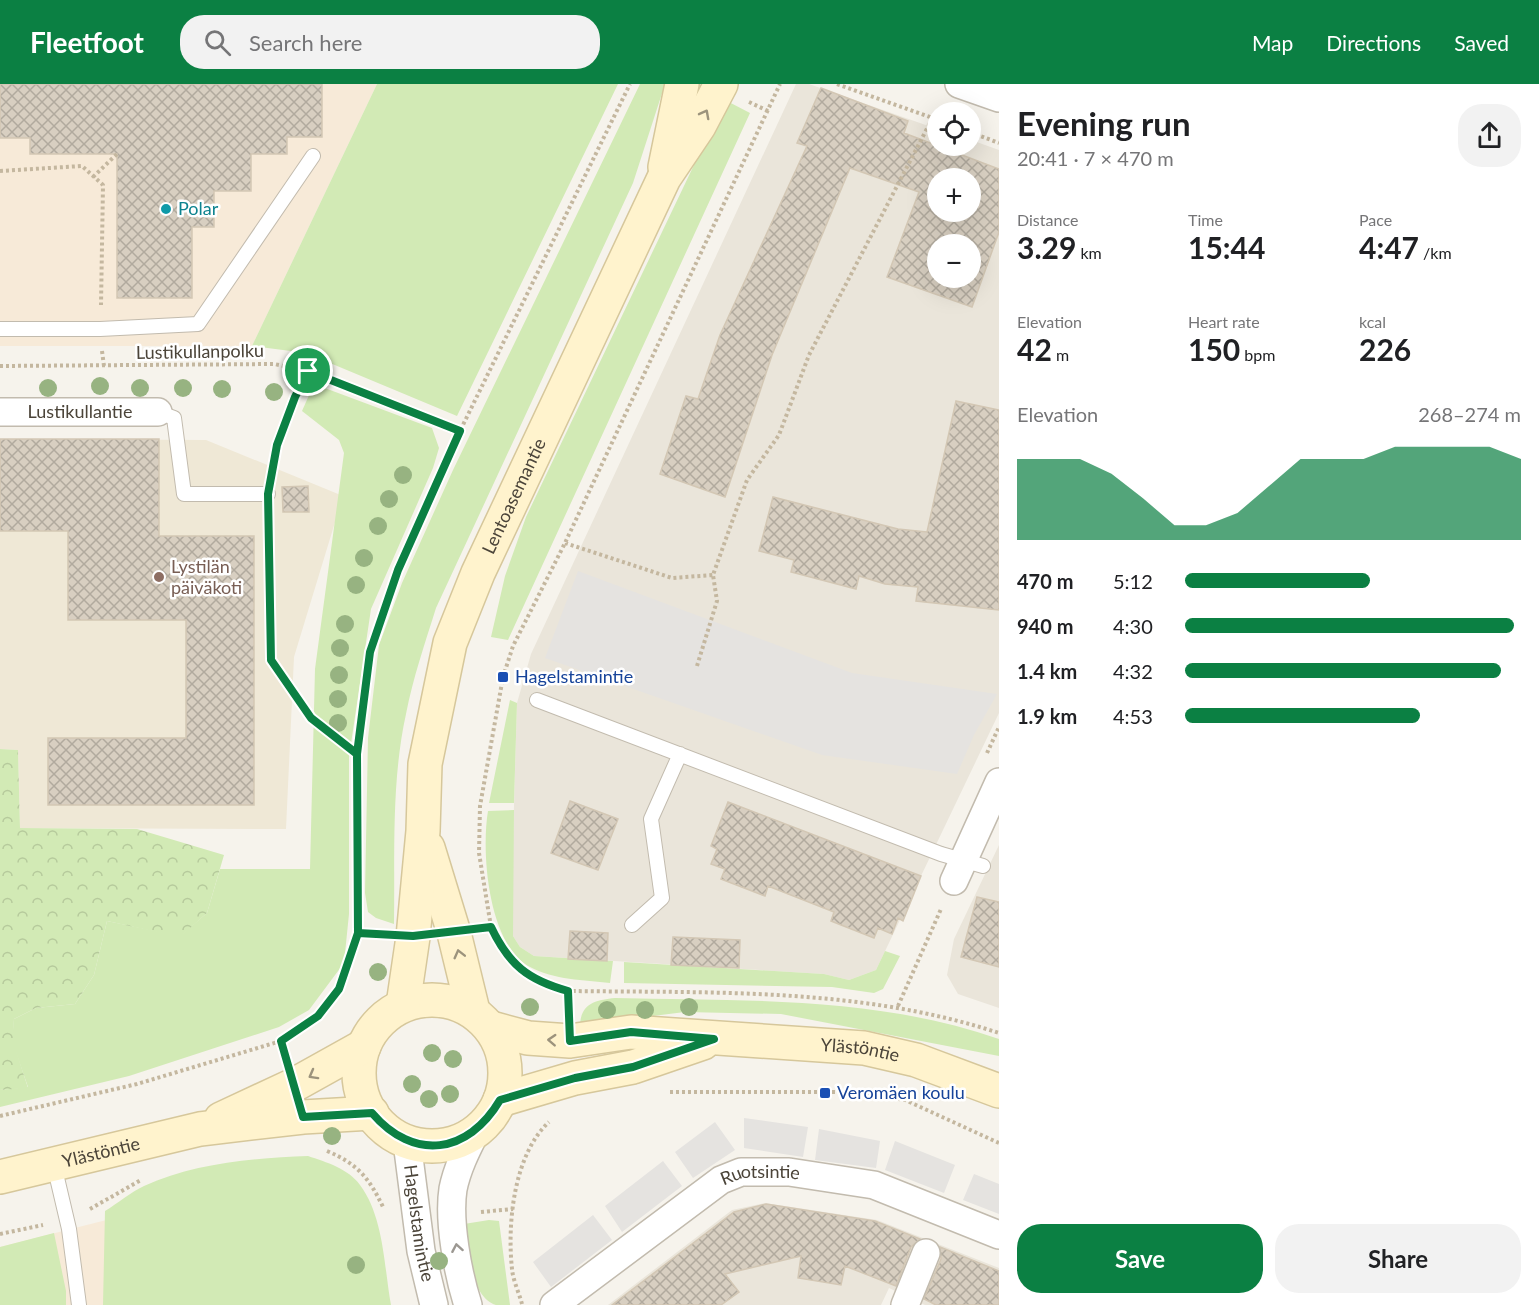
<!DOCTYPE html>
<html lang="en">
<head>
<meta charset="utf-8">
<style>
	:root { --surface:#fff; --page:#f2f2f2; --text:#202124; --muted:#757577; --accent:#0b8043 }
	body { margin:0; font-family:Lato,sans-serif; background:var(--page); color:var(--text); height:100vh; display:flex; flex-direction:column; font-size:22px; white-space:nowrap }
	* { box-sizing:border-box; margin:0 }
	p { font-size:20px; color:var(--muted) }
	.icon { flex:none; width:33px; height:33px; fill:none; stroke:currentColor; stroke-width:2; stroke-linecap:round; stroke-linejoin:round }
	.map { position:relative; flex:1; overflow:hidden }
	.details { display:flex; flex-direction:column; background:var(--surface); width:540px }
	.details>* { flex:none }
	.fabs { position:absolute; left:927px; top:18px; display:grid; gap:12px }
	.fabs a { display:grid; place-items:center; width:54px; height:54px; border-radius:50%; background:var(--surface); box-shadow:0 6px 24px #0002; font-size:30px }
	.pin { position:absolute; display:grid; place-items:center; width:51px; height:51px; color:#fff; margin:-26px; border:3px solid #fff; border-radius:50%; box-shadow:0 2px 6px #0007 }
	.round { display:grid; place-items:center; flex:none; width:63px; height:63px; border-radius:24px; background:var(--page) }
	.overview { display:flex; align-items:center; justify-content:space-between; height:102px; padding:0 18px }
	h1 { font-size:33px; font-weight:700; line-height:45px }
	.stats { display:grid; grid-template-columns:repeat(3,1fr); gap:9px; height:102px; padding:6px 18px }
	.stats div { display:grid; align-content:center }
	.stats b { font-size:30px; font-weight:700 }
	.stats small { font-size:16px; font-weight:400 }
	.stats p { font-size:16px }
	.chart { height:168px; padding:12px 18px }
	.chart p { display:flex; justify-content:space-between }
	.chart svg { width:100%; height:108px; margin-top:6px; fill:var(--accent); opacity:.7 }
	.button { display:flex; gap:12px; margin-top:auto; padding:12px 18px }
	.button a { flex:1; height:69px; border-radius:24px; background:var(--accent); color:#fff; font-size:24px; font-weight:700; line-height:69px; text-align:center }
	.button a+a { background:var(--page); color:var(--text) }
	ul { padding:0 18px; list-style:none; font-size:20px }
	li { display:grid; grid-template-columns:96px 72px 1fr; align-items:center; height:45px }
	li i { height:15px; border-radius:8px; background:var(--accent) }
	header { display:flex; align-items:center; gap:36px; box-sizing:border-box; height:84px; padding:0 30px; background:var(--accent); color:#fff }
	header strong { font-size:28px }
	nav { display:flex; gap:33px; margin-inline-start:auto; font-size:21px }
	.search { width:420px; height:54px; background:var(--page); display:flex; align-items:center; gap:15px; box-sizing:border-box; padding:0 21px; border-radius:24px; color:var(--muted); font-size:22px }
	main { display:flex; flex:1; min-height:0 }
	.map>svg:first-child { display:block }
</style>
</head>
<body>
<header>
<strong>Fleetfoot</strong>
<div class="search"><svg class="icon" aria-label="search" viewBox="0 0 24 24"><circle cx="10" cy="10" r="6"/><path d="M15 15l6 6"/></svg>Search here</div>
<nav><a>Map</a><a>Directions</a><a>Saved</a></nav>
</header>
<main>
<div class="map">
<svg width="999" height="1221" viewBox="0 0 999 1221">
	<defs>
		<pattern id="forest-crowns" width="20" height="18" patternUnits="userSpaceOnUse" patternTransform="scale(1.5)"><rect width="20" height="18" fill="#d2eab5"/><path d="M2 6a3 3 0 1 1 6 0M12 15a3 3 0 1 1 6 0" fill="none" stroke="#b6ca9c"/></pattern>
		<pattern id="building-cross-hatch" width="8" height="8" patternUnits="userSpaceOnUse" patternTransform="scale(1.5)"><rect width="8" height="8" fill="#d8cfc1"/><path d="M0 0l8 8M0 8l8-8" fill="none" stroke="#b1aa9e"/></pattern>
	</defs>
	<rect width="100%" height="100%" fill="#f6f3ec"/>
	<path fill="#eae5da" fill-rule="evenodd" d="M 796,0 L 809,0 L 937,45 L 938,62 L 970,62 L 971,56 L 999,66 L 999,629 L 876,886 L 849,896 L 824,890 L 534,872 L 520,863 L 513,852 L 511,825 L 517,619 L 531,570 ZM 938,94 L 970,94 L 970,128 L 938,128 ZM 938,160 L 970,160 L 970,194 L 938,194 Z
		M 999,761 L 999,924 L 958,910 L 947,891 L 954,855 Z
		M 765,1119 L 877,1136 L 999,1184 L 999,1221 L 925,1221 L 889,1204 L 881,1221 L 608,1221 L 732,1126 Z"/>
	<path fill="#f7ead8" d="M 0,0 L 377,0 L 252,262 L 0,262 Z
		M 134,1129 L 133,1221 L 0,1221 L 0,1163 Z"/>
	<path fill="#efe8d6" d="M 0,355 L 206,356 L 343,412 L 294,573 L 286,745 L 20,744 L 18,666 L 0,665 Z"/>
	<path fill="#d2eab5" d="M 377,0 L 618,0 L 457,332 L 306,269 L 252,262 Z
		M 640,0 L 665,0 L 633,99 L 436,524 C 425,559 413,594 406,630 C 391,698 395,771 394,840 L 376,834 L 368,828 L 365,809 L 368,654 L 379,561 L 402,499 L 453,386 Z
		M 725,16 L 750,29 L 508,556 L 491,553 L 505,492 L 526,433 Z
		M 314,300 L 432,344 L 439,364 L 433,384 L 371,525 L 349,673 L 349,830 L 344,879 L 309,926 L 279,943 L 129,992 L 0,1023 L 0,1006 L 28,1003 L 12,957 L 14,935 L 36,924 L 75,920 L 94,891 L 107,837 L 180,852 L 207,829 L 220,785 L 310,785 L 315,585 L 344,369 L 339,356 L 302,327 Z
		M 510,616 L 517,619 L 514,719 L 489,719 Z
		M 514,726 L 513,852 L 520,863 L 534,872 L 613,877 L 610,899 C 584,896 554,896 530,883 C 488,861 481,768 488,727 Z
		M 885,867 L 900,872 L 883,905 L 874,909 L 832,903 L 624,899 L 624,878 L 824,890 L 849,896 L 876,886 Z
		M 615,914 C 744,917 876,912 999,955 L 999,972 L 781,930 L 685,928 L 580,941 C 581,919 596,916 615,914 Z
		M 308,1072 C 326,1078 349,1085 360,1101 C 384,1133 384,1183 391,1221 L 103,1221 L 105,1127 C 118,1119 131,1108 144,1102 C 194,1079 255,1074 308,1072 Z
		M 489,1136 L 499,1137 L 510,1221 C 506,1221 500,1221 496,1221 C 470,1213 467,1162 464,1140 Z
		M 54,1149 L 66,1207 L 66,1221 L 0,1221 L 0,1163 Z"/>
	<path fill="url(#forest-crowns)" d="M 0,665 L 18,666 L 20,744 L 137,745 L 224,771 L 207,829 L 180,853 L 107,837 L 94,891 L 75,920 L 36,924 L 14,935 L 13,957 L 28,1004 L 0,1006 Z"/>
	<path fill="#e5e3e0" d="M 578,487 L 852,589 L 997,610 L 974,651 L 957,690 L 822,671 L 545,574 Z
		M 744,1034 L 808,1043 L 803,1073 L 744,1064 Z
		M 715,1038 L 735,1066 L 693,1094 L 675,1068 Z
		M 819,1045 L 880,1057 L 876,1084 L 815,1076 Z
		M 895,1057 L 955,1081 L 944,1109 L 885,1086 Z
		M 663,1077 L 682,1102 L 622,1148 L 605,1122 Z
		M 974,1090 L 999,1100 L 999,1130 L 963,1116 Z
		M 593,1131 L 612,1156 L 551,1203 L 533,1178 Z"/>
	<path fill="url(#building-cross-hatch)" stroke="#d3c7b4" stroke-width="1.5" fill-rule="evenodd" d="M 0,0 L 322,0 L 322,53 L 287,53 L 287,70 L 251,70 L 251,107 L 214,107 L 214,143 L 192,143 L 192,214 L 117,214 L 117,70 L 30,70 L 30,54 L 0,54 Z
		M 821,4 L 908,37 L 904,49 L 999,85 L 999,148 L 972,223 L 887,193 L 919,108 L 850,84 L 772,271 L 725,413 L 660,390 L 686,312 L 698,315 L 720,251 L 807,62 L 797,59 ZM 938,94 L 970,94 L 970,128 L 938,128 ZM 938,160 L 970,160 L 970,194 L 938,194 Z
		M 956,317 L 999,326 L 999,526 L 916,517 L 918,503 L 885,500 L 859,492 L 856,505 L 791,488 L 794,476 L 759,467 L 773,413 L 898,445 L 927,448 Z
		M 0,355 L 159,355 L 159,452 L 254,452 L 254,721 L 48,721 L 48,654 L 186,654 L 186,536 L 68,536 L 68,447 L 0,447 Z
		M 308,402 L 309,428 L 283,428 L 282,403 Z
		M 570,717 L 618,735 L 598,786 L 551,769 Z
		M 728,718 L 921,792 L 903,837 L 898,834 L 892,850 L 878,844 L 874,854 L 831,837 L 834,828 L 768,802 L 765,812 L 721,795 L 725,785 L 711,780 L 717,765 L 711,762 Z
		M 977,813 L 999,818 L 999,883 L 961,873 Z
		M 570,847 L 608,849 L 607,877 L 568,875 Z
		M 673,853 L 740,856 L 739,884 L 671,881 Z
		M 766,1120 L 875,1137 L 920,1155 L 911,1163 L 896,1202 L 845,1182 L 841,1201 L 798,1194 L 801,1172 L 725,1190 L 739,1208 L 721,1221 L 612,1221 L 734,1128 Z
		M 940,1163 L 999,1187 L 999,1221 L 936,1221 L 924,1215 L 941,1175 Z"/>
	<g fill="none" stroke-linecap="round" stroke-linejoin="round">
		<g stroke="#c2bbae" stroke-width="16">
			<path id="lane" d="M 0,245 L 100,245 L 198,240 L 313,72
				M 158,328 L 174,334 L 184,410 L 268,410
				M 537,616 L 941,770 L 983,782
				M 632,841 L 662,814 L 651,735 L 680,670
				M 54,1081 L 69,1145 L 79,1221"/>
		</g>
		<g stroke="#c2bbae" stroke-width="30">
			<g id="street">
				<path d="M 959,0 L 999,14"/>
				<path id="s1" d="M 0,328 L 158,328"/>
				<path d="M 954,797 L 999,698"/>
				<path id="s2" d="M 407,1058 L 421,1167 L 434,1221"/>
				<path d="M 468,1221 C 458,1190 448,1137 453,1105 C 457,1085 466,1067 475,1049"/>
				<path id="s3" d="M 554,1221 L 721,1096 L 741,1088 L 789,1088 L 874,1101 L 999,1151"/>
				<path d="M 905,1221 L 926,1169"/>
			</g>
		</g>
		<g stroke="#d6c79b" stroke-width="36">
			<g id="secondary">
				<path d="M 665,83 L 682,0"/>
				<path d="M 428,764 L 454,849 L 473,927"/>
				<circle cx="432" cy="989" r="73"/>
				<path id="s4" d="M 403,921 L 413,853 L 423,747 L 425,680 L 450,559 L 478,489 L 664,94 L 699,42 L 721,0"/>
				<path id="s5" d="M 491,944 L 528,954 L 570,957 L 631,948 L 864,964 L 916,976 L 999,1007"/>
				<path d="M 500,1016 L 575,994 L 633,983 L 703,959"/>
				<path d="M 221,1035 L 294,1001 L 364,962"/>
				<path id="s6" d="M 0,1093 L 200,1045 L 303,1033 L 372,1029"/>
			</g>
		</g>
		<path stroke="#c4b79f" stroke-width="4" stroke-dasharray="3 3" stroke-linecap="butt" d="M 837,0 L 938,36
			M 749,18 L 768,27
			M 970,48 L 999,59
			M 0,87 L 82,82 L 103,101 L 101,221
			M 93,93 L 117,70
			M 102,267 L 104,282
			M 0,282 L 274,280 L 308,287 L 460,347
			M 272,387 C 279,351 292,319 308,287
			M 268,433 L 271,576 L 311,634 L 357,669
			M 565,459 L 672,494 L 713,491
			M 697,582 L 717,517 L 713,491 L 747,396 L 779,351 L 809,271 L 932,35
			M 987,669 L 999,643
			M 491,843 L 479,769 L 480,722 L 503,593 L 513,562 L 565,459 L 780,0
			M 486,844 L 491,843 C 509,881 528,896 569,907 C 714,909 859,903 999,949
			M 358,849 L 357,670 L 370,568 L 398,486 L 460,347 L 630,0
			M 569,907 L 569,924
			M 898,922 L 941,825
			M 670,1008 L 860,1008 L 905,1016 L 999,1059
			M 0,1032 L 137,1000 L 281,957 L 318,932 L 339,905 L 358,849 L 380,850
			M 327,1067 C 358,1080 369,1094 383,1123
			M 90,1125 L 141,1096
			M 481,1128 L 513,1125
			M 0,1150 L 43,1141
			M 522,1220 C 519,1209 513,1196 512,1185 C 507,1139 514,1070 549,1038"/>
		<use href="#lane" stroke="#fff" stroke-width="14"/>
		<use href="#street" stroke="#fff" stroke-width="27"/>
		<use href="#secondary" stroke="#fff3cd" stroke-width="33"/>
	</g>
	<g fill="#97b381">
		<circle cx="100" cy="302" r="9"/>
		<circle cx="48" cy="304" r="9"/>
		<circle cx="140" cy="304" r="9"/>
		<circle cx="183" cy="304" r="9"/>
		<circle cx="222" cy="305" r="9"/>
		<circle cx="274" cy="308" r="9"/>
		<circle cx="403" cy="391" r="9"/>
		<circle cx="389" cy="415" r="9"/>
		<circle cx="378" cy="442" r="9"/>
		<circle cx="364" cy="474" r="9"/>
		<circle cx="356" cy="501" r="9"/>
		<circle cx="345" cy="540" r="9"/>
		<circle cx="340" cy="564" r="9"/>
		<circle cx="339" cy="591" r="9"/>
		<circle cx="338" cy="615" r="9"/>
		<circle cx="338" cy="639" r="9"/>
		<circle cx="378" cy="888" r="9"/>
		<circle cx="530" cy="923" r="9"/>
		<circle cx="689" cy="923" r="9"/>
		<circle cx="607" cy="926" r="9"/>
		<circle cx="645" cy="926" r="9"/>
		<circle cx="432" cy="969" r="9"/>
		<circle cx="453" cy="975" r="9"/>
		<circle cx="412" cy="1000" r="9"/>
		<circle cx="450" cy="1010" r="9"/>
		<circle cx="429" cy="1015" r="9"/>
		<circle cx="332" cy="1052" r="9"/>
		<circle cx="439" cy="1177" r="9"/>
		<circle cx="356" cy="1181" r="9"/>
	</g>
	<defs><path id="oneway-chevron" d="M-2-3.5L2.5 0L-2 3.5" fill="none" stroke-width="1.6" stroke-linecap="round" stroke-linejoin="round" transform="scale(1.5)"/></defs>
	<g stroke="#9c937c">
		<use href="#oneway-chevron" transform="translate(705 30) rotate(-62)"/>
		<use href="#oneway-chevron" transform="translate(459 870) rotate(-104)"/>
		<use href="#oneway-chevron" transform="translate(552 956) rotate(-177)"/>
		<use href="#oneway-chevron" transform="translate(313 991) rotate(151)"/>
	</g>
	<use stroke="#9c9892" href="#oneway-chevron" transform="translate(457 1164) rotate(-100)"/>
	<g fill="none" stroke-linecap="round" stroke-linejoin="round">
		<g stroke="#fff" stroke-width="12">
			<path id="route" d="M 308,287 L 295,313 L 277,361 L 268,410 L 271,576 L 311,634 L 357,670 L 358,849 L 339,905 L 318,932 L 281,957 L 303,1033 L 372,1029 C 414,1078 468,1070 500,1016 L 575,994 L 633,983 L 714,955 L 631,948 L 570,957 L 568,907 C 528,896 509,881 491,843 L 413,852 L 358,849 L 357,670 L 370,568 L 398,486 L 460,347 L 308,287"/>
		</g>
		<use href="#route" stroke="#0b8043" stroke-width="8"/>
	</g>
	<circle fill="#0f9aa8" stroke="#fff" stroke-width="2" cx="166" cy="125" r="6"/>
	<circle fill="#8d6e63" stroke="#fff" stroke-width="2" cx="159" cy="493" r="6"/>
	<g fill="#1a4fb4" stroke="#fff" stroke-width="2">
		<rect x="497" y="587" width="12" height="12" rx="3"/>
		<rect x="819" y="1003" width="12" height="12" rx="3"/>
	</g>
	<g text-anchor="middle" stroke-width="5" stroke-linejoin="round" paint-order="stroke">
		<g font-size="18" fill="#0d838f" stroke="#fff" text-anchor="start">
			<text x="178" y="131">Polar</text>
		</g>
		<g font-size="18" fill="#4b4439" stroke="#fff">
			<text transform="translate(200 268) rotate(-1)" y="6">Lustikullanpolku</text>
			<text dy="6" stroke="none"><textPath href="#s1" startOffset="80">Lustikullantie</textPath></text>
			<text dy="6" stroke="none"><textPath href="#s4" startOffset="526">Lentoasemantie</textPath></text>
			<text dy="6" stroke="none"><textPath href="#s5" startOffset="372">Ylästöntie</textPath></text>
			<text dy="6" stroke="none"><textPath href="#s6" startOffset="104">Ylästöntie</textPath></text>
			<text dy="6" stroke="none"><textPath href="#s3" startOffset="249">Ruotsintie</textPath></text>
			<text dy="6" stroke="none"><textPath href="#s2" startOffset="82">Hagelstamintie</textPath></text>
		</g>
		<g font-size="18" fill="#785e54" stroke="#fff" text-anchor="start">
			<text x="171" y="489">Lystilän<tspan x="171" dy="21">päiväkoti</tspan></text>
		</g>
		<g font-size="18" fill="#164399" stroke="#fff" text-anchor="start">
			<text x="515" y="599">Hagelstamintie</text>
			<text x="837" y="1015">Veromäen koulu</text>
		</g>
	</g>
</svg>
<div class="fabs">
<a><svg class="icon" aria-label="locate" viewBox="0 0 24 24"><circle cx="12" cy="12" r="6"/><path d="M12 2v4M12 18v4M2 12h4M18 12h4"/></svg></a>
<a>+</a>
<a>−</a>
</div>
<div class="pin" style="left:308px;top:287px;background:#1e9e55"><svg class="icon" aria-label="arrive" viewBox="0 0 24 24"><path d="M6 21V4h12l-3 4 3 4H6"/></svg></div>
</div>
<section class="details">
<div class="overview"><div><h1>Evening run</h1><p>20:41 · 7 × 470 m</p></div><a class="round"><svg class="icon" aria-label="share" viewBox="0 0 24 24"><path d="M12 15V3M7 8l5-5 5 5M5 13v7h14v-7"/></svg></a></div>
<div class="stats">
<div><p>Distance</p><b>3.29<small> km</small></b></div>
<div><p>Time</p><b>15:44</b></div>
<div><p>Pace</p><b>4:47<small> /km</small></b></div>
</div>
<div class="stats">
<div><p>Elevation</p><b>42<small> m</small></b></div>
<div><p>Heart rate</p><b>150<small> bpm</small></b></div>
<div><p>kcal</p><b>226</b></div>
</div>
<div class="chart"><p><span>Elevation</span>268–274 m</p>
<svg viewBox="0 0 160 44" preserveAspectRatio="none"><path d="M0 44V11L10 11L20 11L30 17L40 27L50 38L60 38L70 33L80 22L90 11L100 11L110 11L120 6L130 6L140 6L150 6L160 11V44z"/></svg>
</div>
<ul>
<li><b>470 m</b>5:12<i style="width:55%"></i></li>
<li><b>940 m</b>4:30<i style="width:98%"></i></li>
<li><b>1.4 km</b>4:32<i style="width:94%"></i></li>
<li><b>1.9 km</b>4:53<i style="width:70%"></i></li>
</ul>
<div class="button"><a>Save</a><a>Share</a></div>
</section>
</main>
</body>
</html>
